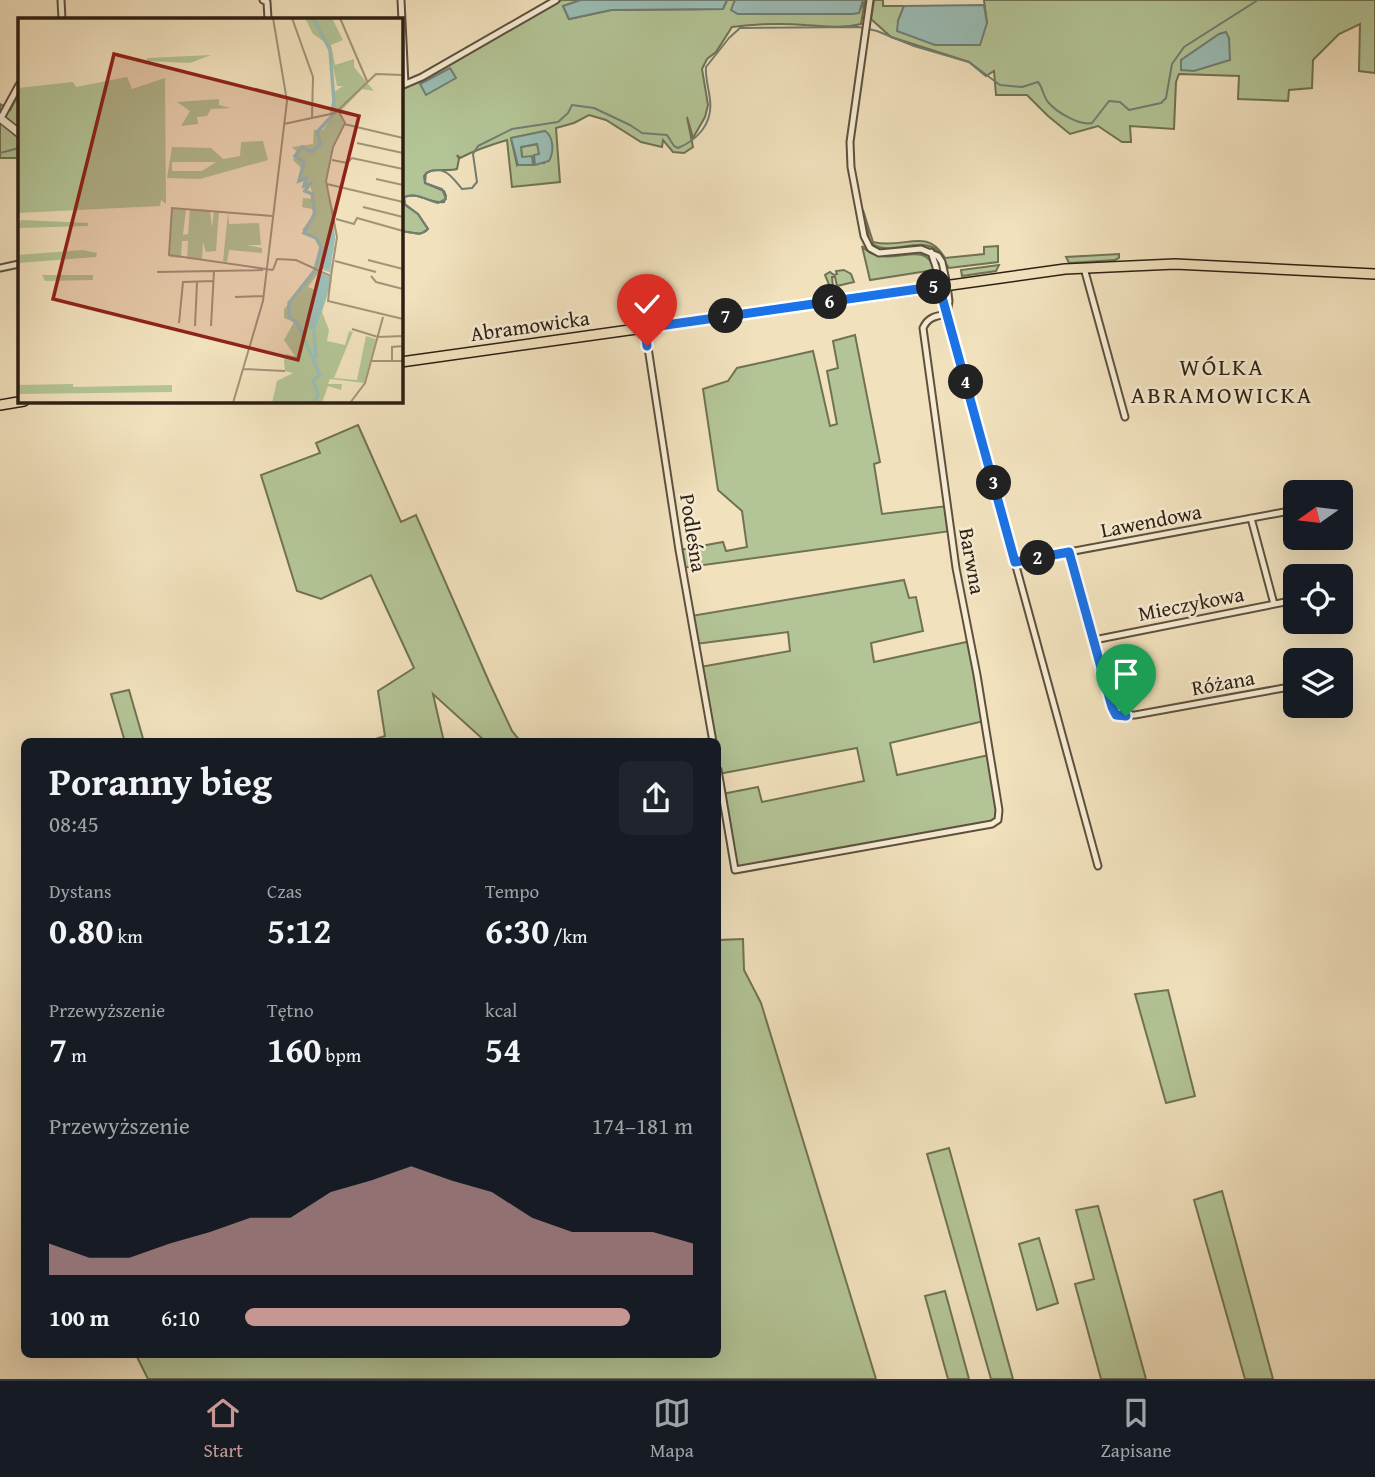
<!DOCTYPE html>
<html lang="pl">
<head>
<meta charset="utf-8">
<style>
	:root { --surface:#171b24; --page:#20242c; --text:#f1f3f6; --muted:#9ea1a6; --line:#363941; --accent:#c59692 }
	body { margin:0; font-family:"Gentium Book Plus",serif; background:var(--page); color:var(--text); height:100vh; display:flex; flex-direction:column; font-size:26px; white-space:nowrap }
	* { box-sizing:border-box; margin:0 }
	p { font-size:23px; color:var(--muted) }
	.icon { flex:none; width:38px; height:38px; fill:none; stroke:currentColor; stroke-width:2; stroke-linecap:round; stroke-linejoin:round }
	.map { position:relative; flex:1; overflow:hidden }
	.panel { position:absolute; left:21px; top:738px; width:700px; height:620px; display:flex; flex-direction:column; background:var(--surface); border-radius:10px; box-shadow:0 7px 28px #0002 }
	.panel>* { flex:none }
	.needle { width:46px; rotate:256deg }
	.fabs { position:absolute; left:1283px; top:480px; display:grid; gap:14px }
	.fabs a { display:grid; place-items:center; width:70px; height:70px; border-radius:10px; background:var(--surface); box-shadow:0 7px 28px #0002; font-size:35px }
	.pin { position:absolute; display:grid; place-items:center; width:60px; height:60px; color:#fff; margin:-72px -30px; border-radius:50% 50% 50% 0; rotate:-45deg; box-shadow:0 0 7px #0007 }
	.pin .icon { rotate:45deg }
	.km { position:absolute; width:35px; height:35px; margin:-18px; border-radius:50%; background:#222; color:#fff; font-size:19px; line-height:35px; text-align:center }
	.round { display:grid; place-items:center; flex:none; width:74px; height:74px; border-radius:10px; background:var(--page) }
	.headline { display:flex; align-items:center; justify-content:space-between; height:119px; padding:0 28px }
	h1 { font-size:38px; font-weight:600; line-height:52px }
	.figures { display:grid; grid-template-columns:repeat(3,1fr); gap:10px; height:119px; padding:7px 28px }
	.figures div { display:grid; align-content:center }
	.figures b { font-size:35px; font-weight:600 }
	.figures small { font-size:19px; font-weight:400 }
	.figures p { font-size:19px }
	.chart { height:196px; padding:14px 28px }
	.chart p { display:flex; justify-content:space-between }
	.chart svg { width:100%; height:126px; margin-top:7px; fill:var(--accent); opacity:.7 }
	ul { padding:0 28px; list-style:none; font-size:23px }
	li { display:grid; grid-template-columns:112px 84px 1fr; align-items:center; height:52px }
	li i { height:18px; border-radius:9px; background:var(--accent) }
	.tab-bar { display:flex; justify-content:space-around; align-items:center; height:98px; border-top:2px solid var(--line); background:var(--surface); font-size:19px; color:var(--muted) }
	.tab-bar a { display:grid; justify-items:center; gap:4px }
	.tab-bar .selected { color:var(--accent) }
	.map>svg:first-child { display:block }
</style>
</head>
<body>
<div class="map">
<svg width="1375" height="1379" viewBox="0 0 1375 1379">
	<rect width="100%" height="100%" fill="#f1e1bd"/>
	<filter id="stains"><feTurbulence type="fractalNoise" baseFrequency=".00286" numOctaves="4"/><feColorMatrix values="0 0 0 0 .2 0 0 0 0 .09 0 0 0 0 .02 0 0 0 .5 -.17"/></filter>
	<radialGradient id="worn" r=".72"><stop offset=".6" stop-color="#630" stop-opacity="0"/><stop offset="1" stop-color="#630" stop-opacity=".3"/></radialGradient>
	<path fill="#b3c496" stroke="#707254" stroke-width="2" fill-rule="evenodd" d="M 562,0 L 581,0 L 563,6 L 569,19 L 611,10 L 723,9 L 727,0 L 735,0 L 732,9 L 738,14 L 852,14 L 859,12 L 865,0 L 861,24 C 842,29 824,26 805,25 C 781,23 756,24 732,27 L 716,52 L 707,59 L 702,69 L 708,105 L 705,117 L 693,138 L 687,117 L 693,147 L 684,153 L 673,152 L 663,140 L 662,147 L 641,142 L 606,120 L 589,115 L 574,123 L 556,128 L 560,182 L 512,187 L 507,140 C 490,145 475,150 460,158 L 457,155 L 459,159 L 457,169 C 446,172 431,166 424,176 L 425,183 L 444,191 L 446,196 L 444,202 C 429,204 418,191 404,197 L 405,205 L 418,214 L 428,229 C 422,237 410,232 401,231 L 401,88 L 425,79 ZM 545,131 L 544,164 L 538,144 L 521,147 L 522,157 L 517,165 L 511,138 Z
		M 874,0 L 883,0 L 883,6 L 904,6 L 898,21 L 987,23 L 984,0 L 1375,0 L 1375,73 L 1359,71 L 1360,24 L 1339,34 L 1313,60 L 1312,88 L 1289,90 L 1288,101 L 1238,99 L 1239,76 L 1179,74 L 1176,82 L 1174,129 L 1130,126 L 1131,142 L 1122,142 L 1098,126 L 1070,134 L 1048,116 L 1027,95 L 996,95 L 994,71 L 986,76 L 969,62 L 891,37 L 871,19 Z
		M 19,93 L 19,158 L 0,158 L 0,104 L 10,110 Z
		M 863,210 L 873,242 C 905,250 926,226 945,258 L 984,254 L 984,247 L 998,246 L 998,262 L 949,268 C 945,264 943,255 937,250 C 917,235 890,259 870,242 Z
		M 862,246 C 886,273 926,235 934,270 L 870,280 Z
		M 1119,254 L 1119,258 L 1115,260 L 1069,263 L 1066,257 Z
		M 999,265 L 996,271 L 962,276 L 961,270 Z
		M 844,270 L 851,274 L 854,282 L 837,286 L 835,277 L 832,277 L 833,287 L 830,287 L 825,275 L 830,272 L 834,275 L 837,274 L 836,271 Z
		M 855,335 L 880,462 L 874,464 L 882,514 L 947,506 L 951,531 L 682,568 L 679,550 L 723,542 L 726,551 L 747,547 L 742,511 L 718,490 L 703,389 L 728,381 L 737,368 L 813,351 L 830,426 L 837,424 L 827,371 L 838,368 L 833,341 Z
		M 358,425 L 401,522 L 416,515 L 490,684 L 512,731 L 521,742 L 486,742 L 433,694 L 444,742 L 366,742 L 385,736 L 378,691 L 414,668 L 371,575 L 321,599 L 297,591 L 261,475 L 320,453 L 316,443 Z
		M 904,580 L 909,598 L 916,597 L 923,631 L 871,643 L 874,662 L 971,641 L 984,721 L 890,743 L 897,775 L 989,755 L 998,820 L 992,824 L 735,870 L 722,794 L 758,787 L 762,802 L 864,781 L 857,748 L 718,774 L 718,742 L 713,742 L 700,667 L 790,651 L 788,632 L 696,644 L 691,616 Z
		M 129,690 L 144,742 L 125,742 L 111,694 Z
		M 743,939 L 744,970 L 761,1003 L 876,1379 L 148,1379 L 136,1355 L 718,1354 L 718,940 Z
		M 1168,990 L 1195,1096 L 1166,1103 L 1135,994 Z
		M 949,1148 L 1013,1379 L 991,1379 L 927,1154 Z
		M 1222,1191 L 1273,1379 L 1245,1379 L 1194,1200 Z
		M 1098,1206 L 1146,1379 L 1101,1379 L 1075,1284 L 1094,1279 L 1076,1210 Z
		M 1039,1238 L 1058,1303 L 1037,1310 L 1019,1244 Z
		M 945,1291 L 969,1379 L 948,1379 L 925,1296 Z"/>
	<path fill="#9bbdb5" stroke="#6f7e74" stroke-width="2" d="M 581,0 L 727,0 L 723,9 L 611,10 L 569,19 L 563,6 Z
		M 735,0 L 863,0 L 859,13 L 852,14 L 738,14 L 731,10 Z
		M 984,5 L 987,23 L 980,45 L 935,45 L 897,31 L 898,21 L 904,6 Z
		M 1226,32 L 1229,38 L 1230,60 L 1194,71 L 1181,70 L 1181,60 L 1219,34 Z
		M 450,68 L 456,78 L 426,95 L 420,84 Z
		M 545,131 C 554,137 554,152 549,161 L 535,165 L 534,155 L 539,154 L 537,144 L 521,147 L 522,157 L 532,156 L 533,165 L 518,165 L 511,138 Z"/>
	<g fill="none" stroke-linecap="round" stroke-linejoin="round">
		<path stroke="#6f7e74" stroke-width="2" d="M 0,153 L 19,148
			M 401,231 L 420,234 L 428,229 L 418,214 L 405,204 L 404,197 C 416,192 426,200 438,203 L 446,199 L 442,189 L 425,183 L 426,173 C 444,164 452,177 462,189 L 472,188 L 477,182 L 473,154 L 478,146 L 512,129 L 558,122 L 568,113 L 572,105 L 594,108 L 630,125 L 642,133 L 667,135 L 674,146 L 678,148 C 697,140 713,124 710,100 C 709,89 705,77 706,67 L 729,38 L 740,28 L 859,27 L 877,31 L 914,46 L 969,62 L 1000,85 L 1022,87 L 1038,82 C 1043,88 1043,96 1048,102 C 1056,112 1080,126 1092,123 L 1109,101 L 1120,102 L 1129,110 L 1161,103 L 1166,98 L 1172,64 L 1184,47 L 1258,0"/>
		<g stroke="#5e503d" stroke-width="9">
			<path id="minor" d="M 61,0 L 62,19
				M 263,0 L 267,2 L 268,19
				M 401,0 L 405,84
				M 870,0 L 850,142 L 851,167 L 864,236 L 870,248 L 879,253 L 921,249 L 938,256 L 942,262 L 947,285 L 949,301 L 947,314
				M 401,86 L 422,77 L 556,0
				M 1,118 L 19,85
				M 931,252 L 936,267 L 942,303 L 958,354 L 1098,866
				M 0,268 L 19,264
				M 1084,268 L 1125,417
				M 645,328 L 679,550 L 713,742
				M 1251,518 L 1274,604
				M 1069,553 L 1112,707 L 1116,715 L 1135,715 L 1295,686
				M 1015,562 L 1295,510
				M 1094,640 L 1295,600
				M 718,770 L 735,870 L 992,824 L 998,820 L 999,810 L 977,675 L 956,568 L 923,328 C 928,317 936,316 947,314"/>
		</g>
		<g stroke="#5e503d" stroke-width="10">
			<path id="tertiary" d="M 0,118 L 19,133"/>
		</g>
		<g stroke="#2d1f12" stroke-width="12">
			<path id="primary" d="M 401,362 L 1065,269 L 1175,264 L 1375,274
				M 0,405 L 24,401"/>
		</g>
		<use href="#minor" stroke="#f6ecd4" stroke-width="5"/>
		<use href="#tertiary" stroke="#f6ecd4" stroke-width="7"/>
		<use href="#primary" stroke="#f1e1bd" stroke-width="9"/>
	</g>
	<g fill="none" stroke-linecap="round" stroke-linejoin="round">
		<g stroke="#fff" stroke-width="14">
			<path id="route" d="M 647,346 L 645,328 L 939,286 L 1015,562 L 1069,552 L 1112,707 L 1116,715 L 1126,716"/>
		</g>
		<use href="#route" stroke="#1a73e8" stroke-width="9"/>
	</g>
	<g text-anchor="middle" stroke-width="5" stroke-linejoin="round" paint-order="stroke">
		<g font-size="21" fill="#2d1f12" stroke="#f6ecd4">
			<text transform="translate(530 326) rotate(-8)" y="7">Abramowicka</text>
			<text transform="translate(1151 521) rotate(-11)" y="7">Lawendowa</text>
			<text transform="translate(693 533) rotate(81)" y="7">Podleśna</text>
			<text transform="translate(972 561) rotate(80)" y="7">Barwna</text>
			<text transform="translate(1191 604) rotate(-11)" y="7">Mieczykowa</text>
			<text transform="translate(1223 683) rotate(-10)" y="7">Różana</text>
		</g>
		<g font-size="24" letter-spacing="2" fill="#2d1f12" stroke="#f6ecd4">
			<text x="1222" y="375">WÓLKA<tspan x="1222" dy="28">ABRAMOWICKA</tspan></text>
		</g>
	</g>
	<g transform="translate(18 18)">
		<rect width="385" height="385" fill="#f1e1bd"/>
		<path d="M 287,0 L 314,0 L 325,22 L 313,27 L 317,47 L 336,41 L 336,49 L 356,73 L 344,71 L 322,94 L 326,105 L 315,128 L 308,163 L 317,199 L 318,220 L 315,197 L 308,226 L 315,231 L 318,226 L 313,255 L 299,250 L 304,227 L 284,212 L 295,197 L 294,191 L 284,189 L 285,180 L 294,181 L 294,175 L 292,166 L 286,167 L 288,161 L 281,163 L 284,151 L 275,142 L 280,135 L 274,129 L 295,126 L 296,112 L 305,112 L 316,96 L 312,95 L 316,74 L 325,68 L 319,68 L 311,27 L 295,16 ZM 307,227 L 316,233 L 312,253 L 301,250 ZM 193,37 L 172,45 L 129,43 L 129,40 ZM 109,59 L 114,71 L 147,60 L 148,186 L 143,182 L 142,188 L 0,195 L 0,70 L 55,64 L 58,69 ZM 201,81 L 201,87 L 213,90 L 193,91 L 189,98 L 179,99 L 180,106 L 163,108 L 172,93 L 159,84 ZM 245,123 L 250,142 L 182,161 L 149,160 L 154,129 L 193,130 L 205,141 L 222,138 L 223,124 ZM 154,144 L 198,144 L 184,153 L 154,153 ZM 154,190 L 168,191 L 165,217 L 170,216 L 172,191 L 192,192 L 194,210 L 196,193 L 201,193 L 198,233 L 188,234 L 185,224 L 184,242 L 169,241 L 170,223 L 164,223 L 163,240 L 151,239 ZM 210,194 L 211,206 L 241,205 L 243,227 L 229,227 L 244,230 L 244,235 L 211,232 L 209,244 L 205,243 ZM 3,202 L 70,205 L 70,208 L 0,210 ZM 65,232 L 79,235 L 78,239 L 0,245 L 0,237 ZM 299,252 L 314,262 L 304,294 L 311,312 L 309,323 L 327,327 L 331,313 L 335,314 L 316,360 L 339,362 L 348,318 L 358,321 L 346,365 L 312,361 L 310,366 L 324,366 L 323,372 L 310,368 L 304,385 L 254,385 L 259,363 L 275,355 L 267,353 L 266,343 L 268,336 L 277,338 L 266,322 L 276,304 L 266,300 L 266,291 ZM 301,254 L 313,261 L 297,314 L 289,310 L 298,272 L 290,269 ZM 24,257 L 75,257 L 75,262 L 27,263 ZM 55,366 L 55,369 L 154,367 L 154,374 L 0,376 L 1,367 Z" fill="#b3c496" fill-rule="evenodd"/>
		<path d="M 315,197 L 317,221 L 312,253 L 301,250 L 306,228 L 312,229 L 308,226 ZM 302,254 L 312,259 L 313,264 L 297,314 L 289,310 Z" fill="#9bbdb5"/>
		<path fill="none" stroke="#9bbdb5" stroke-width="3.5" d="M 295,0 L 312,32 L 316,84 L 314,98 L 299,114 L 303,126 L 294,134 L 284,129 L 277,138 L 286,144 L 281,163 L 288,160 L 286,168 L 292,166 L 287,173 L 294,176 L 297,195 L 286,215 L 298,220 L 303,229 L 297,252 L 271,285 L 271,299 L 280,306 L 302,357 L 295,362 L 300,377 L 295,385M 296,313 L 298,340"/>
		<path fill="none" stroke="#a39379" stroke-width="2" d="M 274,0 L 295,59 L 294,99M 322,0 L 349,63M 266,106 L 317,95 L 358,56 L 385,57M 326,106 L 385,120M 339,125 L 385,135M 314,142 L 329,145 L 334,140 L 385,151M 358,161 L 385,167M 309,166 L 385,184M 345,189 L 385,199M 254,198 L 154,190 L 151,237 L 255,252M 318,201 L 336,206 L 339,200 L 385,213M 350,242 L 385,251M 317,243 L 358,254M 255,252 L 259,241 L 278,242 L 313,258 L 310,283 L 385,301M 139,254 L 245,252M 313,258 L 319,219 L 308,163 L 315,129 L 327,105 L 320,92M 353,258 L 358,264 L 385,271M 217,279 L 246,278M 161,305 L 165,264 L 196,263M 177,308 L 179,264M 193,308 L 196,253M 334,311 L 360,319 L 385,318M 353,343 L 385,343M 374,343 L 374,329 L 385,328M 225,351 L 267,353M 215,385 L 245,283 L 269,83 L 255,0M 332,385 L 347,365 L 365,299"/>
		<path fill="#8f2418" fill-opacity="0.15" stroke="#8f2418" stroke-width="3.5" d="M 96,36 L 341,98 L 280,342 L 35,281 Z"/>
		<rect width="385" height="385" fill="none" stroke="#2d1f12" stroke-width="3.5"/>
	</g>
	<rect width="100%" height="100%" filter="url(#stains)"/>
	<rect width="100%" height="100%" fill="url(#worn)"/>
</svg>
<div class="fabs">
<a><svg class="needle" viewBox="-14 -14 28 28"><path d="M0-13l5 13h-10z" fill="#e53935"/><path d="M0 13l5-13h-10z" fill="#9ea1a6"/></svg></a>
<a><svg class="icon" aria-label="locate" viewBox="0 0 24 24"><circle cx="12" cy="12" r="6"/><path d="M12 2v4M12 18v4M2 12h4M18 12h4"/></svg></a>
<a><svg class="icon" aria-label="layers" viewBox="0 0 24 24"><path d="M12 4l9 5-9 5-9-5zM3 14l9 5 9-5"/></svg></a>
</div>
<div class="pin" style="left:1126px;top:716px;background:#1e9e55"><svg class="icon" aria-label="arrive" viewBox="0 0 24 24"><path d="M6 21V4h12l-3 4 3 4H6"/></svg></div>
<div class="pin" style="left:647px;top:346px;background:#d93025"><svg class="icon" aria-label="check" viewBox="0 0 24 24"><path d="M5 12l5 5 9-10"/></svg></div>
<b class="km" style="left:1038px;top:558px">2</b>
<b class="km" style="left:994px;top:483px">3</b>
<b class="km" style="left:966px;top:382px">4</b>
<b class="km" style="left:934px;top:287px">5</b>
<b class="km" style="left:830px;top:302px">6</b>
<b class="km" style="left:726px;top:316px">7</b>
<section class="panel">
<div class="headline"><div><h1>Poranny bieg</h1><p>08:45</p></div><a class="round"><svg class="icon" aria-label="share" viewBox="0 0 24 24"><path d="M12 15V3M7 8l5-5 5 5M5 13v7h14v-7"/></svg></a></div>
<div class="figures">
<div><p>Dystans</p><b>0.80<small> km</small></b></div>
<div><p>Czas</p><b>5:12</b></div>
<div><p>Tempo</p><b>6:30<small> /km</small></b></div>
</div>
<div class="figures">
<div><p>Przewyższenie</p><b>7<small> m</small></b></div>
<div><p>Tętno</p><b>160<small> bpm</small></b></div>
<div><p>kcal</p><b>54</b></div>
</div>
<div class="chart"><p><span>Przewyższenie</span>174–181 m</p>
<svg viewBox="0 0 160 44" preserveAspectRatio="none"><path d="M0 44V33L10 38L20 38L30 33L40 29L50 24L60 24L70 15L80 11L90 6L100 11L110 15L120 24L130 29L140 29L150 29L160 33V44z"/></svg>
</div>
<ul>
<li><b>100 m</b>6:10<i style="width:86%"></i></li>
</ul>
</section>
</div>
<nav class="tab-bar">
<a class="selected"><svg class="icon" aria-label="home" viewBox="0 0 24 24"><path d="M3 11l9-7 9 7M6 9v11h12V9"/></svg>Start</a>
<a><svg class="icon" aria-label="map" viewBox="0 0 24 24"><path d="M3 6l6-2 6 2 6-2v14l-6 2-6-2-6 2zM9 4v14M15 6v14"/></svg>Mapa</a>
<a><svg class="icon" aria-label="saved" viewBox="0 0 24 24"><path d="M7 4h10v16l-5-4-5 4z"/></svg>Zapisane</a>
</nav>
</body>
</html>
